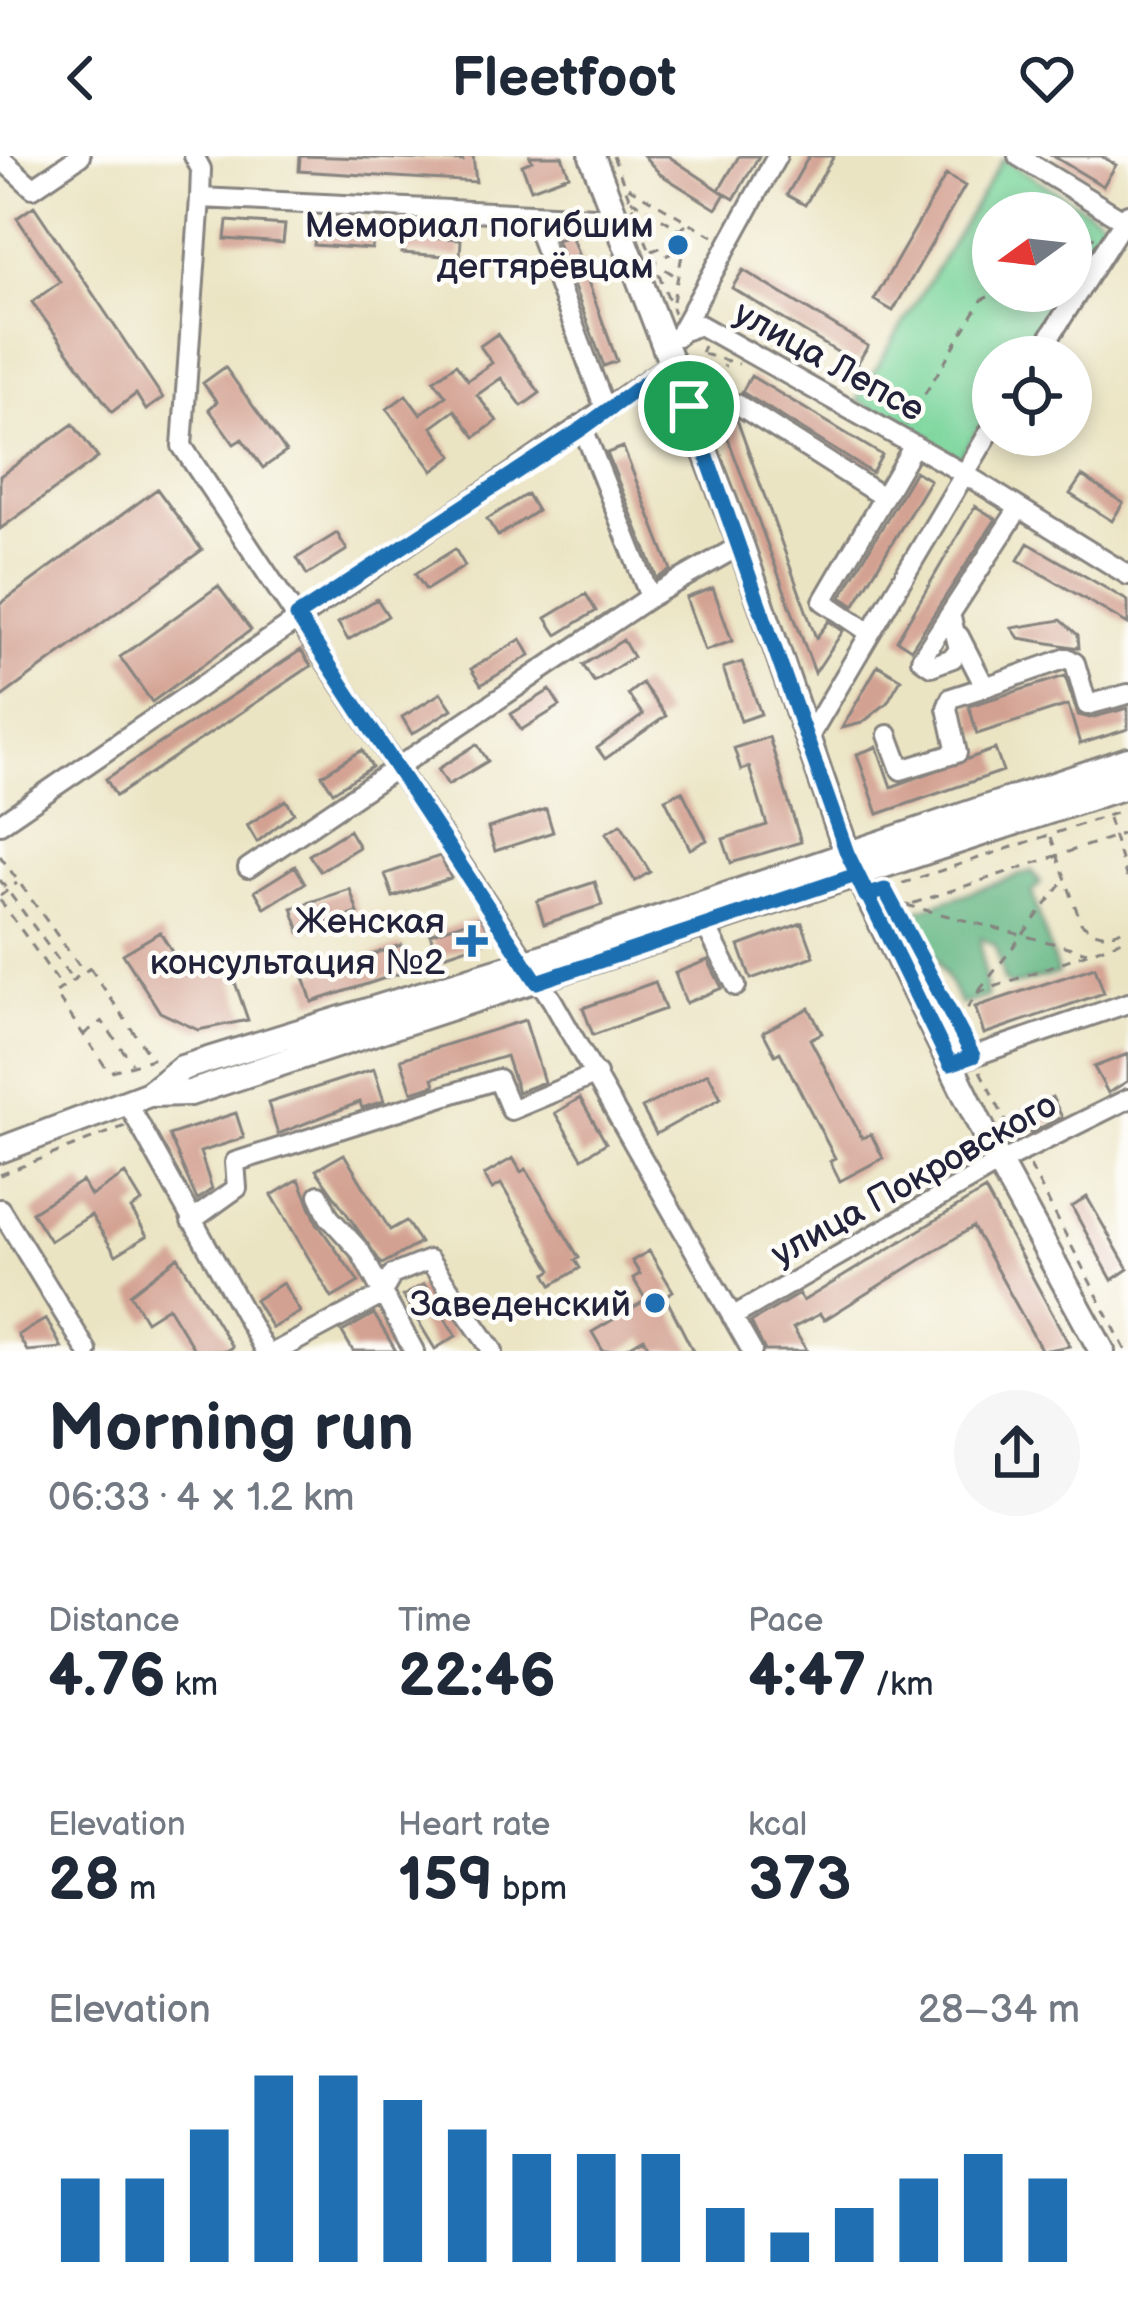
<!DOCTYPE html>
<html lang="en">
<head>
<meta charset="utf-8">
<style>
	:root { --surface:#fff; --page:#f6f6f7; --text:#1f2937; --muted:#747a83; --accent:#1f6fb2 }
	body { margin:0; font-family:"Balsamiq Sans",sans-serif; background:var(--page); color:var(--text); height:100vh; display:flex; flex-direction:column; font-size:45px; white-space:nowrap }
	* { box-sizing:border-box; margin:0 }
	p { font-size:39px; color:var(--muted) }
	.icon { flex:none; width:66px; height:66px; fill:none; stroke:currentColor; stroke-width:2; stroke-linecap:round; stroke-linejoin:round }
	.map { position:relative; height:1195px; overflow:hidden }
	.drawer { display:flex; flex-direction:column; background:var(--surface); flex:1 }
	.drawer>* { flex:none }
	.needle { width:78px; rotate:255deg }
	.controls { position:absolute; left:972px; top:36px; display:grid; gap:24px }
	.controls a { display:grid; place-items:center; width:120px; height:120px; border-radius:50%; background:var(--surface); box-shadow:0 6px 18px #0003; font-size:60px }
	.pin { position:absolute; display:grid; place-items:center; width:102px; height:102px; color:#fff; margin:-51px; border:6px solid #fff; border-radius:50%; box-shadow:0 3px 12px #0007 }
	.round { display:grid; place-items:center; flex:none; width:126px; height:126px; border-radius:63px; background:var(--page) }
	.summary { display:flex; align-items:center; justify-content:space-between; height:204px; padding:0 48px }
	h1 { font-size:66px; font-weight:700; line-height:90px }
	.stats { display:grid; grid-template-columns:repeat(3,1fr); gap:18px; height:204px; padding:12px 48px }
	.stats div { display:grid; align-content:center }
	.stats b { font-size:60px; font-weight:700 }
	.stats small { font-size:33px; font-weight:400 }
	.stats p { font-size:33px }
	.chart { height:336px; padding:24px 48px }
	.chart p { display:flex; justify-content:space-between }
	.chart svg { width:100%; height:216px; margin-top:12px; stroke:var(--accent); stroke-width:6 }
	header { display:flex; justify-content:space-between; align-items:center; height:156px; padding:0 48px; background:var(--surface); font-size:54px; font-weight:700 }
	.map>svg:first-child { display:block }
</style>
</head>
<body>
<header><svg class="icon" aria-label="back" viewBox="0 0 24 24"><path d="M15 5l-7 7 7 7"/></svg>Fleetfoot<svg class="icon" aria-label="heart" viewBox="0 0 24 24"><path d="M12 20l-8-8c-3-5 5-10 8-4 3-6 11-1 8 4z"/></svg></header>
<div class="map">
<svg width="1128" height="1195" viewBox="0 0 1128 1195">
	<rect width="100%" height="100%" fill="#fdfcf7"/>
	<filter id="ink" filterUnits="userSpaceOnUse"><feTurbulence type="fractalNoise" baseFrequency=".00833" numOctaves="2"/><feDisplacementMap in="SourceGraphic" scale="24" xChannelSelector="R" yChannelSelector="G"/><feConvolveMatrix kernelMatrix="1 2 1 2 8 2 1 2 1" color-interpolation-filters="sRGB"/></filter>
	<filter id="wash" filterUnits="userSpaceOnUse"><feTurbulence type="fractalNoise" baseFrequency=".004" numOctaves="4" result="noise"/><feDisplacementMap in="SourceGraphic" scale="48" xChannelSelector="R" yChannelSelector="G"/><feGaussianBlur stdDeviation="2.7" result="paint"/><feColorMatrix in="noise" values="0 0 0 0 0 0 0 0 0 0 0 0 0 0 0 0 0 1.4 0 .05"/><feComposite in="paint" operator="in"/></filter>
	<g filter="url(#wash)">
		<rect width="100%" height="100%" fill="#ebe4c3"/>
		<path fill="#7ad59b" stroke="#4e7c6b" stroke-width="3" d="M 1003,3 L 1110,68 L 1071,128 L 1071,57 L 993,57 L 993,135 L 1067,135 L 1024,201 L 993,201 L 993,250 L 959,303 L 857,244 Z"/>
		<path fill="#63b683" stroke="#426c5f" stroke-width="3" d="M 1032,715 L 1041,727 L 1032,737 L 1058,818 L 1011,830 L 1004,825 L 995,789 L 980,782 L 987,841 L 961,849 L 912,756 Z"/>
		<g id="blocks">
			<path fill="#d3a192" d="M 300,0 L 463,5 L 462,0 L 473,0 L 476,26 L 299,15 Z
				M 530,0 L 562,0 L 569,19 L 531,33 L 522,9 L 532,5 Z
				M 644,0 L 668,0 L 725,38 L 716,53 L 660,18 Z
				M 739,0 L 759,0 L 734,43 L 719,34 Z
				M 809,0 L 834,0 L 805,49 L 787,39 Z
				M 1053,0 L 1101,0 L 1116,9 L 1103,30 Z
				M 946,19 L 965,30 L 893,155 L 874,144 Z
				M 34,50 L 163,242 L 146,254 L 136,238 L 112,256 L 32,146 L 60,126 L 17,62 Z
				M 227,65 L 285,69 L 283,87 L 225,83 Z
				M 316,71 L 374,76 L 372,93 L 314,89 Z
				M 403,79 L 461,83 L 460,101 L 402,97 Z
				M 571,79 L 617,205 L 604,210 L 556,84 Z
				M 743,114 L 868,190 L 857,208 L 732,132 Z
				M 497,178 L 540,237 L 522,250 L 501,222 L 477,239 L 497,265 L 475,281 L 455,254 L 432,271 L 453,300 L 433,315 L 387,253 L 406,239 L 420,258 L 446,240 L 434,224 L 456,208 L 468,224 L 492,207 L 480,190 Z
				M 225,211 L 286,296 L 263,312 L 242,283 L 234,288 L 209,253 L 217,246 L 203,227 Z
				M 751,220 L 882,299 L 872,317 L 742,236 Z
				M 726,255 L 737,264 L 816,482 L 829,465 L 843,475 L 815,517 L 719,258 Z
				M 73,268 L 98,302 L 0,373 L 0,320 Z
				M 623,291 L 671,414 L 657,422 L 607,297 Z
				M 915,315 L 930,324 L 854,450 L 841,441 Z
				M 1082,320 L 1123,347 L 1112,365 L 1070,338 Z
				M 157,333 L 202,394 L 0,542 L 0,448 Z
				M 527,338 L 537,355 L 498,380 L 487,363 Z
				M 975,350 L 996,363 L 911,493 L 897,484 Z
				M 337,377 L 347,394 L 307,419 L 297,402 Z
				M 1028,387 L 1128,445 L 1128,468 L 1018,404 Z
				M 455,393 L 465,410 L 426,434 L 415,418 Z
				M 218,430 L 251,474 L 152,546 L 120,501 Z
				M 713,432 L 732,485 L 705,495 L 686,442 Z
				M 586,438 L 596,455 L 557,479 L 546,462 Z
				M 377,443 L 388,460 L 348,484 L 338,467 Z
				M 1061,464 L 1078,479 L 1079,492 L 1019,482 L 1012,472 Z
				M 521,483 L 530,499 L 481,529 L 471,513 Z
				M 623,484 L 633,501 L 594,526 L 583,509 Z
				M 301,494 L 311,510 L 116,640 L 106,623 Z
				M 742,506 L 761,558 L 741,565 L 723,512 Z
				M 878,509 L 901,523 L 887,547 L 862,567 L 842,572 Z
				M 1065,520 L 1078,559 L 1090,562 L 1128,552 L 1128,573 L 1080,588 L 1068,549 L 977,578 L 969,550 Z
				M 642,527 L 666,560 L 605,603 L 597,592 L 643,559 L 628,538 Z
				M 550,534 L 560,550 L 521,574 L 511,558 Z
				M 441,537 L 452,553 L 412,578 L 402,561 Z
				M 769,581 L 801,686 L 731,707 L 723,683 L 767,669 L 749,611 L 741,614 L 734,592 Z
				M 477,588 L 488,605 L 448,629 L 438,613 Z
				M 877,591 L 891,631 L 995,593 L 1003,615 L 878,658 L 857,598 Z
				M 362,594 L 372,611 L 333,636 L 322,619 Z
				M 682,635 L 707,684 L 690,693 L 665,643 Z
				M 286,644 L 294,657 L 257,686 L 247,669 Z
				M 546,653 L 553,676 L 495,695 L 488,672 Z
				M 621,668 L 650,716 L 635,725 L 606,677 Z
				M 349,674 L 359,691 L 320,715 L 309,699 Z
				M 440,700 L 451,722 L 393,741 L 385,718 Z
				M 295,710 L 305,727 L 265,752 L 255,735 Z
				M 595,726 L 602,749 L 544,768 L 537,745 Z
				M 350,733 L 358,757 L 300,776 L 292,752 Z
				M 480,761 L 495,782 L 438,801 L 430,778 Z
				M 802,767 L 814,800 L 751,823 L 739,790 Z
				M 160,776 L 187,820 L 207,810 L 210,817 L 229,809 L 248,864 L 198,874 L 160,856 L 123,798 Z
				M 401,789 L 410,814 L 312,846 L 304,821 Z
				M 708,804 L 722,832 L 686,847 L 675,817 Z
				M 1095,811 L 1104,837 L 984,878 L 975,851 Z
				M 655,826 L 665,853 L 593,879 L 583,852 Z
				M 809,852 L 822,877 L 810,883 L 862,982 L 871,978 L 883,1002 L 840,1025 L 830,1005 L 835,1002 L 780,896 L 775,899 L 763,876 Z
				M 525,864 L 544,926 L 518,936 L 506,900 L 433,922 L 435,929 L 412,936 L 401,903 Z
				M 1128,898 L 1128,925 L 1108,937 L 1094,911 Z
				M 374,913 L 384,945 L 362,952 L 360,946 L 278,978 L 268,947 Z
				M 708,917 L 721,942 L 656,978 L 642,952 Z
				M 1052,941 L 1062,961 L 1030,977 L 1020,958 Z
				M 580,942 L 606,987 L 582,1002 L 555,957 Z
				M 236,957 L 244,982 L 200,996 L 212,1033 L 197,1044 L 169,979 Z
				M 344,998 L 390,1074 L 406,1065 L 420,1087 L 382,1108 L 316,1014 Z
				M 513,1002 L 521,1016 L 526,1013 L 579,1102 L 575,1104 L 580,1112 L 552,1129 L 546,1118 L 552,1114 L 501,1028 L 492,1033 L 484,1019 Z
				M 125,1018 L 142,1046 L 131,1053 L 147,1080 L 116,1099 L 91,1059 L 50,1085 L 32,1056 L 82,1025 L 91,1040 Z
				M 299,1023 L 317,1067 L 359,1126 L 332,1142 L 272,1039 Z
				M 985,1034 L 1070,1190 L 1042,1195 L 973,1071 L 824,1164 L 820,1158 L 793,1172 L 807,1195 L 765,1195 L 751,1166 L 799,1138 L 803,1145 Z
				M 1087,1041 L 1128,1113 L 1112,1124 L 1072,1051 Z
				M 649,1095 L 673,1135 L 665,1140 L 693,1195 L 651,1195 L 644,1182 L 622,1195 L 603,1195 L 592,1176 L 646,1144 L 633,1122 L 640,1118 L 632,1105 Z
				M 178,1101 L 232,1191 L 226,1195 L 195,1195 L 168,1151 L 146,1165 L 130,1138 Z
				M 283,1127 L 300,1156 L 272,1172 L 255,1144 Z
				M 424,1128 L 456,1180 L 435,1193 L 403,1140 Z
				M 374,1158 L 396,1195 L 353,1195 L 342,1176 Z
				M 46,1163 L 62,1192 L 27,1195 L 18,1179 Z"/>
		</g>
	</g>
	<g filter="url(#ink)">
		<use href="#blocks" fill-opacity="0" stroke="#86837f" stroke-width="3"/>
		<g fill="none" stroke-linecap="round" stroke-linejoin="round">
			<g stroke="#86837f" stroke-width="24">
				<path id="minor" d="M 194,0 L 201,13 L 200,42 L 182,290 L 552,844 L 752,1195
					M 1018,0 L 1128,67
					M 0,2 L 33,32 L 80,0
					M 200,42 L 616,62
					M 532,59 L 606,255
					M 683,175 L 700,169 L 963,317 L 1128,419
					M 678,180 L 777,0
					M 1037,201 L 1128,58
					M 737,248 L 883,341
					M 583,272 L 650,441
					M 950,458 L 959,493 L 953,502 L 931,510 L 921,503 L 1019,352
					M 869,476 L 823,445 L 914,289
					M 985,531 L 1067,502 L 1075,507 L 1087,549 L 1128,538
					M 888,579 L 901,614 L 957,597 L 947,552 L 951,542 L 985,531 L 959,480
					M 807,584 L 993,270
					M 0,668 L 672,207
					M 248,712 L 650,441 L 741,389
					M 706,770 L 736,830
					M 950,908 L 1128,847
					M 127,946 L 265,1195
					M 319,1039 L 329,1061 L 360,1095 L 414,1195
					M 0,1053 L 87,1195
					M 191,1065 L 237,1032 L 235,1006 L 498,923 L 511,954 L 597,918
					M 732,1161 L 999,1007 L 1128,943
					M 277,1195 L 380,1140 L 392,1119 L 429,1104 L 493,1195"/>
			</g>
			<g stroke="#86837f" stroke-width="30">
				<path id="major" d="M 592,0 L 741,389 L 847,697 L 999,1007 L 1102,1195
					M 149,938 L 190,937 L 1128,629
					M 0,994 L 149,938 L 182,912 L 556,797 L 1128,604"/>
			</g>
			<path stroke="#86837f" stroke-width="3" stroke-dasharray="9 9" stroke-linecap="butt" d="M 613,0 L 674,157
				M 628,31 L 713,80
				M 631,44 L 681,74
				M 669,88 L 686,68
				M 1071,94 L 1096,80
				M 652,95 L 667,89 L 682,99 L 672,150
				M 674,96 L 654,106 L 677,121
				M 703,198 L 739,208
				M 694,213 L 704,190
				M 707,243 L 725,209
				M 906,269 L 982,144 L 999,135
				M 1108,662 L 1128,726
				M 1051,681 L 1081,767 C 1096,780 1112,783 1128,769
				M 0,700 L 83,815
				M 0,724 L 72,823
				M 885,733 L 1128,653
				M 0,740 L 17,727
				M 0,744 L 61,830
				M 906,749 L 1087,796
				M 896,753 L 1128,676
				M 908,776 L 964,885
				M 90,812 L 152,903 L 109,916 L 55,837 Z
				M 979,835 L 1065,724
				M 957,867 L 978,837 L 1128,782
				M 84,878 L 102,865 L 132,907
				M 980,915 L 1014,981
				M 1030,1010 L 1126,1195
				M 0,1019 L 125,970"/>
			<use href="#minor" stroke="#fff" stroke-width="18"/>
			<use href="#major" stroke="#fff" stroke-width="24"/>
		</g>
	</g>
	<g fill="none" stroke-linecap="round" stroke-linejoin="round" filter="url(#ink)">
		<g stroke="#fff" stroke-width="24">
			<path id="route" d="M 689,250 L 672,207 L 583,272 L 297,460 L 537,826 L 856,719 L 866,740 L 885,734 L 973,900 L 950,908 L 847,697 L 689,250"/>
		</g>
		<use href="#route" stroke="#1f6fb2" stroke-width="15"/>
	</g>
	<g fill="#1f6fb2" stroke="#fdfcf7" stroke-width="4.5">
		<circle cx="678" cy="89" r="12"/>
		<path d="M466 767h12v12h12v12h-12v12h-12v-12h-12v-12h12z"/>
		<circle cx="655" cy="1147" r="12"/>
	</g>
	<g text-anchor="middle" stroke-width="9" stroke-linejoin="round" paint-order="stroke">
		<g font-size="36" fill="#22223b" stroke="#fdfcf7" text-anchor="end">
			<text x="654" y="81">Мемориал погибшим<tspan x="654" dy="41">дегтярёвцам</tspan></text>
			<text x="445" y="777">Женская<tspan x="445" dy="41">консультация №2</tspan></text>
			<text x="631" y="1160">Заведенский</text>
		</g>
		<g font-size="36" fill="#22223b" stroke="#fdfcf7">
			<text transform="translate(830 204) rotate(29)" y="13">улица Лепсе</text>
			<text transform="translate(913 1022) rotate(-29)" y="13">улица Покровского</text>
		</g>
	</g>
</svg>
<div class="controls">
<a><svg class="needle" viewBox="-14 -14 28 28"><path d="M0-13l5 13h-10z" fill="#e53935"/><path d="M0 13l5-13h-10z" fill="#747a83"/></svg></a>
<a><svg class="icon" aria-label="locate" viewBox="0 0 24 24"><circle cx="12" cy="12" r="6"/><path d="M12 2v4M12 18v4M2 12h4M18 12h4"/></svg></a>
</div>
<div class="pin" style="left:689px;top:250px;background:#1e9e55"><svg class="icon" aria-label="arrive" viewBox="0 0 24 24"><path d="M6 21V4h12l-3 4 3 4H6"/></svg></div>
</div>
<section class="drawer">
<div class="summary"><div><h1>Morning run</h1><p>06:33 · 4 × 1.2 km</p></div><a class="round"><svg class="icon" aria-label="share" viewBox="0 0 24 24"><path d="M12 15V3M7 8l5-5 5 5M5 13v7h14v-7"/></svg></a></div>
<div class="stats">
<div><p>Distance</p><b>4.76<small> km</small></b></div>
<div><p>Time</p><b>22:46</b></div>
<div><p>Pace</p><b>4:47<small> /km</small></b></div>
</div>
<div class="stats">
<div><p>Elevation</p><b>28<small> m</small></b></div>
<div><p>Heart rate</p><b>159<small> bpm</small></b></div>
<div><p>kcal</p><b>373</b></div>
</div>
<div class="chart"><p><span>Elevation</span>28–34 m</p>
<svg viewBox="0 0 160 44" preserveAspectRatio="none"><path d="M5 44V27M15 44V27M25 44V17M35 44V6M45 44V6M55 44V11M65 44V17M75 44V22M85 44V22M95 44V22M105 44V33M115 44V38M125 44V33M135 44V27M145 44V22M155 44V27"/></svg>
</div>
</section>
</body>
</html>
